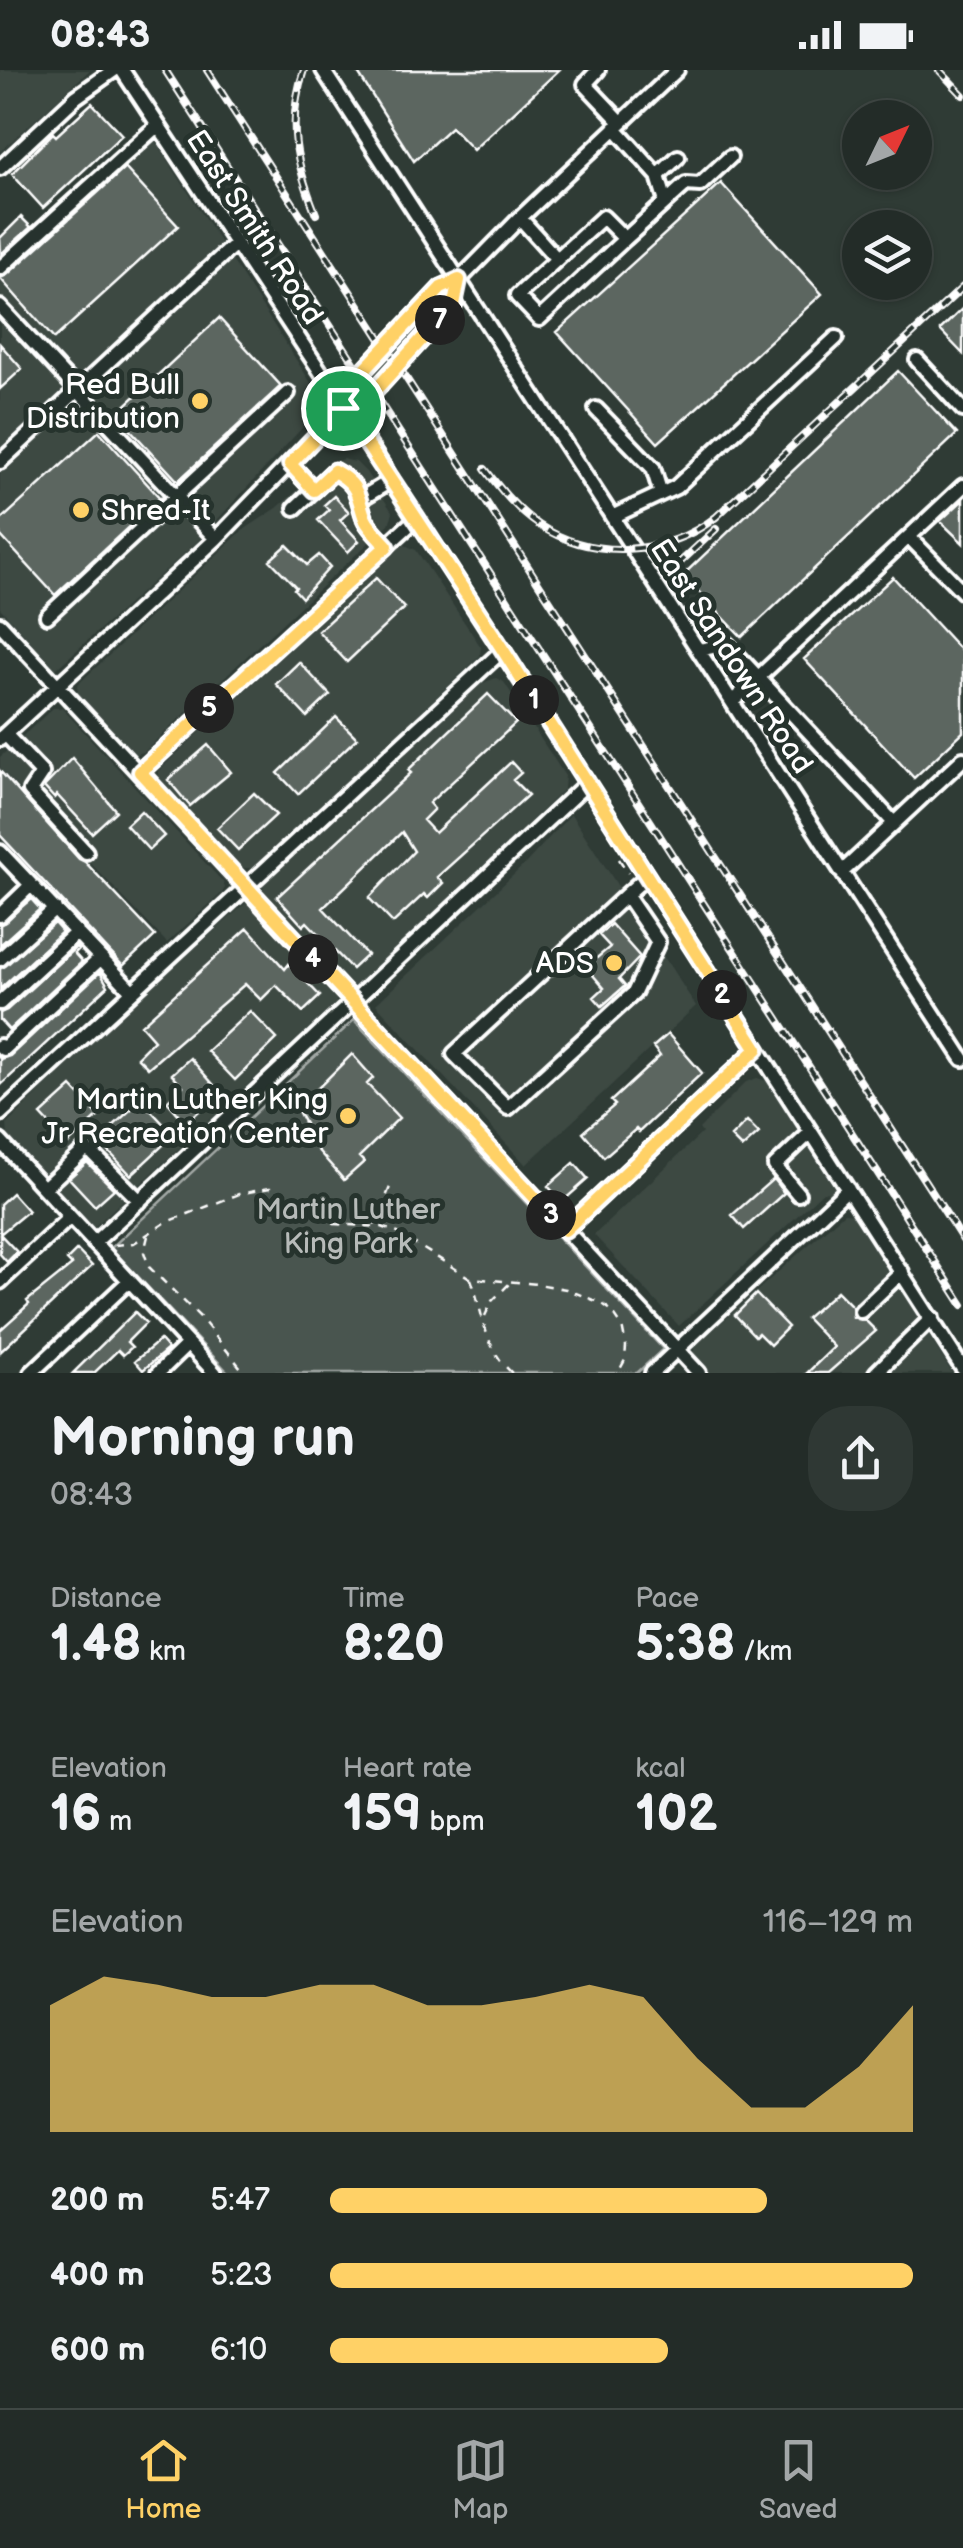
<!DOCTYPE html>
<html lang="en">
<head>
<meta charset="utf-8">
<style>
	:root { --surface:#232c28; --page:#2f3834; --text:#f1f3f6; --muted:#a3a7a8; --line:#404845; --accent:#ffd166 }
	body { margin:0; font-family:"Balsamiq Sans",sans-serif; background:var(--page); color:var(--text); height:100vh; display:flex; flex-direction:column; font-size:38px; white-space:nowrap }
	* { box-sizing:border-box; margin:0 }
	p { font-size:32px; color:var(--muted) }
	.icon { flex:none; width:55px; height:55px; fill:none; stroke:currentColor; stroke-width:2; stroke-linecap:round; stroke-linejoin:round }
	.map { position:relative; height:1303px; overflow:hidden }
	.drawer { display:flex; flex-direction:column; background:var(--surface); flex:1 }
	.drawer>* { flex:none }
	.needle { width:65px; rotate:47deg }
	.tools { position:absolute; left:842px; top:30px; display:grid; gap:20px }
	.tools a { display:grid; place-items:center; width:90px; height:90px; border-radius:50%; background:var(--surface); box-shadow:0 2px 8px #0004,0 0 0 2px var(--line); font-size:50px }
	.pin { position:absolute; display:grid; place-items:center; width:85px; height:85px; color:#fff; margin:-42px; border:5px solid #fff; border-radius:50%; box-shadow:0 2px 10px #0007 }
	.km { position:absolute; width:50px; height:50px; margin:-25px; border-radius:50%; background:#222; color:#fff; font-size:28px; line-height:50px; text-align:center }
	.round { display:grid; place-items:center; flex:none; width:105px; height:105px; border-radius:40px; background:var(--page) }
	.headline { display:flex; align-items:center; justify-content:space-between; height:170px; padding:0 50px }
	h1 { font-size:55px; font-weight:600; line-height:75px }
	.metrics { display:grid; grid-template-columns:repeat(3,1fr); gap:15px; height:170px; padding:10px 50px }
	.metrics div { display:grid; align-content:center }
	.metrics b { font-size:50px; font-weight:600 }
	.metrics small { font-size:28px; font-weight:400 }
	.metrics p { font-size:28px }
	.chart { height:280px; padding:20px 50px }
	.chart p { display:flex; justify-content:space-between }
	.chart svg { width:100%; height:180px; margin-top:10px; fill:var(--accent); opacity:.7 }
	ul { padding:0 50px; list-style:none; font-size:32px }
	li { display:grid; grid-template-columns:160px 120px 1fr; align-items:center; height:75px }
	li i { height:25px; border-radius:12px; background:var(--accent) }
	.status { display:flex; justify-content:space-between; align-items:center; height:70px; padding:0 50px; background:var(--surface); direction:ltr }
	.status svg { height:28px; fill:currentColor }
	.tabs { display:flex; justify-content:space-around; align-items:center; height:140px; border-top:2px solid var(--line); background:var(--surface); font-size:28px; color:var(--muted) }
	.tabs a { display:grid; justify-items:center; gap:5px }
	.tabs .on { color:var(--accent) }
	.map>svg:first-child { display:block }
</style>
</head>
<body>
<div class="status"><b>08:43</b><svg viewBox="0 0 49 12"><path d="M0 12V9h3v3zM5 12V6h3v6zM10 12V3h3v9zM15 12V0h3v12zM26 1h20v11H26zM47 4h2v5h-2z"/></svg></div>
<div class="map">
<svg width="963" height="1303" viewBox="0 0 963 1303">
	<rect width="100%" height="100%" fill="#2f3b35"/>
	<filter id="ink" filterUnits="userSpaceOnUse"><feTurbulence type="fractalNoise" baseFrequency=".01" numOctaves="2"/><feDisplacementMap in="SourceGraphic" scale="20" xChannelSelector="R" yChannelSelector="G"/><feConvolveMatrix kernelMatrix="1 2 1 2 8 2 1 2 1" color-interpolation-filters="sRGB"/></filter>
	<g filter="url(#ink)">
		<path fill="#3c4842" d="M 0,0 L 90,0 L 0,82 Z
			M 147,58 L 313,316 L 319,333 L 314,345 L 196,473 L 56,599 L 0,538 L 0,192 Z
			M 343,389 L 356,392 L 366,402 L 393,443 L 389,454 L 144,682 L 135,684 L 78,624 L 77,615 L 242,461 L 277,438 L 328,394 Z
			M 405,475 L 416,480 L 481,577 L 480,586 L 291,764 L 253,798 L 242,798 L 158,709 L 158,701 L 399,476 Z
			M 496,608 L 504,612 L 565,706 L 564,719 L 359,916 L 351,917 L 264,826 L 263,813 L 480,614 Z
			M 53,638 L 62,638 L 223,812 L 225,818 L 222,823 L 167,873 L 0,699 L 0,687 Z
			M 571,744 L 696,936 L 526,1095 L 376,934 L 525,794 Z
			M 247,832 L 336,927 L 336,933 L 93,1158 L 8,1066 L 7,1054 L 107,956 Z
			M 757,1008 L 767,1011 L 835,1119 L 834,1123 L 823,1122 L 679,1256 L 594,1165 L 702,1063 L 699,1059 L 746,1012 Z
			M 844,1143 L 854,1144 L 952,1303 L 710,1303 L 693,1286 L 694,1277 Z"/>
		<path fill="#4a544f" stroke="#a4aaa7" stroke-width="2.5" d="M 354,950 L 663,1279 L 637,1303 L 229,1303 L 111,1178 Z"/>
		<path fill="#5b6661" stroke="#fff" stroke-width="2.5" d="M 356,0 L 559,0 L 473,80 L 451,57 L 414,91 Z
			M 92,33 L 122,65 L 43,138 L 12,104 L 53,63 L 56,66 Z
			M 125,98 L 178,156 L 54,269 L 0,208 L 7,205 Z
			M 721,113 L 822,224 L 658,373 L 557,262 Z
			M 21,147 L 31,157 L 1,184 L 0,168 Z
			M 963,238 L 963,284 L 940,260 Z
			M 219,248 L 281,316 L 178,411 L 116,344 Z
			M 0,274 L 22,299 L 0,319 Z
			M 898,301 L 957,364 L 742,567 L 683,505 Z
			M 99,361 L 160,428 L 55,525 L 0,465 L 0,451 Z
			M 334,426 L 349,442 L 340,450 L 359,471 L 348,482 L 318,450 L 329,440 L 324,435 Z
			M 963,430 L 963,473 L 940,451 Z
			M 287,475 L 307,495 L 319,485 L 330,497 L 302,528 L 294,519 L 296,517 L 270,490 Z
			M 893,507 L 963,583 L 963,662 L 914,708 L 804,589 Z
			M 376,508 L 404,538 L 347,592 L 318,561 Z
			M 299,592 L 330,625 L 307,647 L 276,614 Z
			M 488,624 L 516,653 L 429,733 L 434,739 L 423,750 L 435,763 L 511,692 L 521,703 L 513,710 L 528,725 L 437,807 L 443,813 L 428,828 L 424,824 L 393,853 L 369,828 L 414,781 L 402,762 L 323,838 L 367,885 L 352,899 L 307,852 L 303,856 L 277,827 L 411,703 L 408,700 Z
			M 336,647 L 357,668 L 298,724 L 278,703 Z
			M 208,675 L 231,702 L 190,736 L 168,710 Z
			M 72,688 L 116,741 L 92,763 L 57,725 L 54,728 L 44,717 Z
			M 0,701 L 79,789 L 85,792 L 155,866 L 123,896 L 0,765 Z
			M 254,723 L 276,745 L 238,780 L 217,758 Z
			M 141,741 L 164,766 L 149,780 L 126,755 Z
			M 31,829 L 40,839 L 0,875 L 0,855 Z
			M 54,853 L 62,862 L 0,919 L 0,899 Z
			M 611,854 L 640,887 L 619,909 L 625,916 L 602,936 L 594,927 L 604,918 L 586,897 L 610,877 L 599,865 Z
			M 248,858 L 285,899 L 289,894 L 320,926 L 303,942 L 276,915 L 261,930 L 245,914 L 148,998 L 137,987 L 154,970 L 141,955 Z
			M 76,877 L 78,879 L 74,883 L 82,892 L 9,960 L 0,950 L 0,943 L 7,940 Z
			M 100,902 L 108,916 L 0,1016 L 0,989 L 10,986 Z
			M 250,941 L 277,969 L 235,1010 L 207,981 Z
			M 668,964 L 702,1003 L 639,1062 L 636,1059 L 604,1087 L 583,1062 L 615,1035 L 611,1031 L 660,986 L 653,977 Z
			M 352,984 L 373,1008 L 367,1014 L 399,1048 L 359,1087 L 364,1092 L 344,1110 L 299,1059 L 305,1054 L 297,1039 Z
			M 190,988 L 220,1022 L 186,1053 L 167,1031 L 183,1016 L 172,1004 Z
			M 72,1017 L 99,1046 L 68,1074 L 41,1045 Z
			M 141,1030 L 174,1065 L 131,1105 L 98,1070 Z
			M 747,1051 L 759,1063 L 742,1078 L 731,1067 Z
			M 87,1092 L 114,1119 L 95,1136 L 69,1108 Z
			M 574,1093 L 588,1109 L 562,1132 L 548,1116 Z
			M 773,1109 L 784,1123 L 744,1159 L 732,1145 Z
			M 12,1123 L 28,1141 L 0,1164 L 17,1182 L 7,1192 L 0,1184 L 0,1134 Z
			M 77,1180 L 92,1196 L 0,1282 L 0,1260 L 29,1234 L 27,1231 L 72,1195 L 67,1190 Z
			M 837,1221 L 852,1236 L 853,1247 L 865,1250 L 876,1261 L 828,1303 L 807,1303 L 834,1277 L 806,1248 Z
			M 756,1224 L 788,1257 L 770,1275 L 758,1263 L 755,1266 L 735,1245 Z
			M 135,1242 L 146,1253 L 127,1272 L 132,1277 L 123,1285 L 118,1280 L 94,1303 L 73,1303 Z
			M 160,1270 L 168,1279 L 143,1300 L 135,1291 Z"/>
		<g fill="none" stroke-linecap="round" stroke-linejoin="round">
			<g stroke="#fff" stroke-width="20">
				<path id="minor" d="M 122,0 L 417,448 L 963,1299
					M 323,0 L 963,989
					M 598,0 L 585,14 L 621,52
					M 615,58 L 658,106 L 666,132 L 625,169 L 603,147 L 517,226 L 539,249 L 625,169
					M 0,98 L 76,27 L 114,0
					M 658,106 L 678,87
					M 666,132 L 686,114 L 700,115 L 730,87
					M 520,148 L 556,188
					M 0,198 L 158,55
					M 0,237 L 216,469
					M 917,290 L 963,340
					M 343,338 L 348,317 L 441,218 L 459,210 L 520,148 L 677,0
					M 343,338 L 360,337 L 454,234 L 459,210
					M 596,339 L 653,398 L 661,424
					M 0,392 L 236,173
					M 290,394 L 314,420
					M 362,428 L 392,410
					M 295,438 L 334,401 C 360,415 357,426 365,449 C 369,458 380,468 387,475
					M 612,447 L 676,417 L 836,268
					M 909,467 L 963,522
					M 47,546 L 288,323
					M 0,554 L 699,1303
					M 699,580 L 727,574 L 894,753
					M 732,632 L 963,416
					M 5,664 L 42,703 L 30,721 L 86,782
					M 0,669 L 216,469 L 343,338
					M 139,702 L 417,448
					M 0,782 L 132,921
					M 842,802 L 963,689
					M 626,825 L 658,872 L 634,923 L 508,1038 L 454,984 L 626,825 L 646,807
					M 0,845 L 31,815
					M 0,889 L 55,839
					M 0,933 L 77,862
					M 0,976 L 3,979 L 101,888
					M 0,1044 L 503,580
					M 0,1071 L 215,1303
					M 44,1118 L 85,1080 L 92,1083 L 140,1131
					M 798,1124 L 775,1096 L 811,1062
					M 565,1160 L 757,979
					M 94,1173 L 586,714
					M 0,1212 L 70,1147
					M 861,1241 L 902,1202
					M 31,1303 L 129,1211
					M 158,1303 L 188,1274
					M 652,1303 L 848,1119
					M 876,1303 L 932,1248"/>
			</g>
			<path stroke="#fff" stroke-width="2.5" stroke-dasharray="8 8" stroke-linecap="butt" d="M 619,789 L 628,803
				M 375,1155 L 392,1112
				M 148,1166 L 144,1182 L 149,1197 L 200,1247 L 245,1303
				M 115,1175 L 134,1173 L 165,1153 L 239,1124 L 270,1118 L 290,1126 L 334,1154 L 382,1157 L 398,1163 L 470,1208 L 538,1214 L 566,1219 L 601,1233 L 611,1240 L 622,1256 L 626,1276 L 625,1290 L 618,1303
				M 471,1209 C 484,1244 483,1277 512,1303
				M 485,1246 L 492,1231 L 510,1213"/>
			<use href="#minor" stroke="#26332d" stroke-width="12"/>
			<g stroke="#fff" stroke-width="8">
				<path id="rail" d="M 165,0 L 963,1235
					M 207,0 L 963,1170
					M 304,0 C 286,53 296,94 316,144
					M 939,0 L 963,25
					M 485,399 C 501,420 517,440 539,455 C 592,490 666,486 716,447 L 963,217
					M 676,496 L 716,459"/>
			</g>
			<use href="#rail" stroke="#26332d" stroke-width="4" stroke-dasharray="11" stroke-linecap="butt"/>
		</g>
	</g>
	<g fill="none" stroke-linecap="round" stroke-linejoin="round" filter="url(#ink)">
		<g stroke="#fff" stroke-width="20">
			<path id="route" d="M 343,338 L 494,566 L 757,979 L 565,1160 L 140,702 L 387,476 C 380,468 369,458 365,449 C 356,425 361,416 334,401 L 314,420 L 290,394 L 343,338 L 348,317 L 441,218 L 459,210 L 454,234 L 360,337 L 343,338"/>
		</g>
		<use href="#route" stroke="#ffd166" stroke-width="12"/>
	</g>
	<g fill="#ffd166" stroke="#26332d" stroke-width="4">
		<circle cx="200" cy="331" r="10"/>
		<circle cx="81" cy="440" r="10"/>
		<circle cx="614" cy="893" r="10"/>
		<circle cx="348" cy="1046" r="10"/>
	</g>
	<g text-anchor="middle" stroke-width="10" stroke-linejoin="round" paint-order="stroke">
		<g font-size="30" fill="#fff" stroke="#26332d">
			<text transform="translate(255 157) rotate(57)" y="10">East Smith Road</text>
			<text transform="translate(732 586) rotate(57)" y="10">East Sandown Road</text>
		</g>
		<g font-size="30" fill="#fff" stroke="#26332d" text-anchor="end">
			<text x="180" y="324">Red Bull<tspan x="180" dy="34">Distribution</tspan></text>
			<text x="101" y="450" text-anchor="start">Shred-It</text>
			<text x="594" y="903">ADS</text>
			<text x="328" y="1039">Martin Luther King<tspan x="328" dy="34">Jr Recreation Center</tspan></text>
		</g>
		<g font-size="30" fill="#b7bbb9" stroke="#26332d">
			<text x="348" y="1149">Martin Luther<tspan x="348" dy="34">King Park</tspan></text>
		</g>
	</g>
</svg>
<div class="tools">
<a><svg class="needle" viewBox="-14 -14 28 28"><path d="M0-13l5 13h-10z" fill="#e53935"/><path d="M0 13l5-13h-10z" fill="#a3a7a8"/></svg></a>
<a><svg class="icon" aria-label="layers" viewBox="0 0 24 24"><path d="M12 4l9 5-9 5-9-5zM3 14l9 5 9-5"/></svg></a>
</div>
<div class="pin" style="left:343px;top:338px;background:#1e9e55"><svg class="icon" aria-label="arrive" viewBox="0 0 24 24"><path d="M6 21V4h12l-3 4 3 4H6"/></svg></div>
<b class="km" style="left:534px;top:630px">1</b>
<b class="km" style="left:722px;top:925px">2</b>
<b class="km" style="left:551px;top:1145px">3</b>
<b class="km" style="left:313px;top:889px">4</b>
<b class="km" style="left:209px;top:638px">5</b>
<b class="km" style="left:440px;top:250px">7</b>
</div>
<section class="drawer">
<div class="headline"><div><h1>Morning run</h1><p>08:43</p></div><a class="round"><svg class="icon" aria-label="share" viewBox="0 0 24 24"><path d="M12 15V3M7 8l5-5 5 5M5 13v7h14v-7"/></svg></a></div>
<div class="metrics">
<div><p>Distance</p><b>1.48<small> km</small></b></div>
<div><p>Time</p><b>8:20</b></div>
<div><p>Pace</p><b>5:38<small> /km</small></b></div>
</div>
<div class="metrics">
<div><p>Elevation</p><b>16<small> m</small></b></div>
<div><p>Heart rate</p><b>159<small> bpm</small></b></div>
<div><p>kcal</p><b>102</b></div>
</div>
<div class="chart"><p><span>Elevation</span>116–129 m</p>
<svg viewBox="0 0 160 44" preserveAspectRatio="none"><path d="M0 44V13L10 6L20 8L30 11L40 11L50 8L60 8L70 13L80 13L90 11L100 8L110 11L120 26L130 38L140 38L150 28L160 13V44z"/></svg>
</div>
<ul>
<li><b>200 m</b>5:47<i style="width:75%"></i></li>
<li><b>400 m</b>5:23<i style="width:100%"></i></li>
<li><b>600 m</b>6:10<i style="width:58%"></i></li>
</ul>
</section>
<nav class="tabs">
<a class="on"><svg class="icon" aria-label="home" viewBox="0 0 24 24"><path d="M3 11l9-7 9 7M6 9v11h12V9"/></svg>Home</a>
<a><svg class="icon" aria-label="map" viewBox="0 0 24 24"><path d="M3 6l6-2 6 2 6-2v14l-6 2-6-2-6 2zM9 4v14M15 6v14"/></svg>Map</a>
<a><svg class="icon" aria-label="saved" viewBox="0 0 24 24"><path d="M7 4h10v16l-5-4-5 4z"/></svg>Saved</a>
</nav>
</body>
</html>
